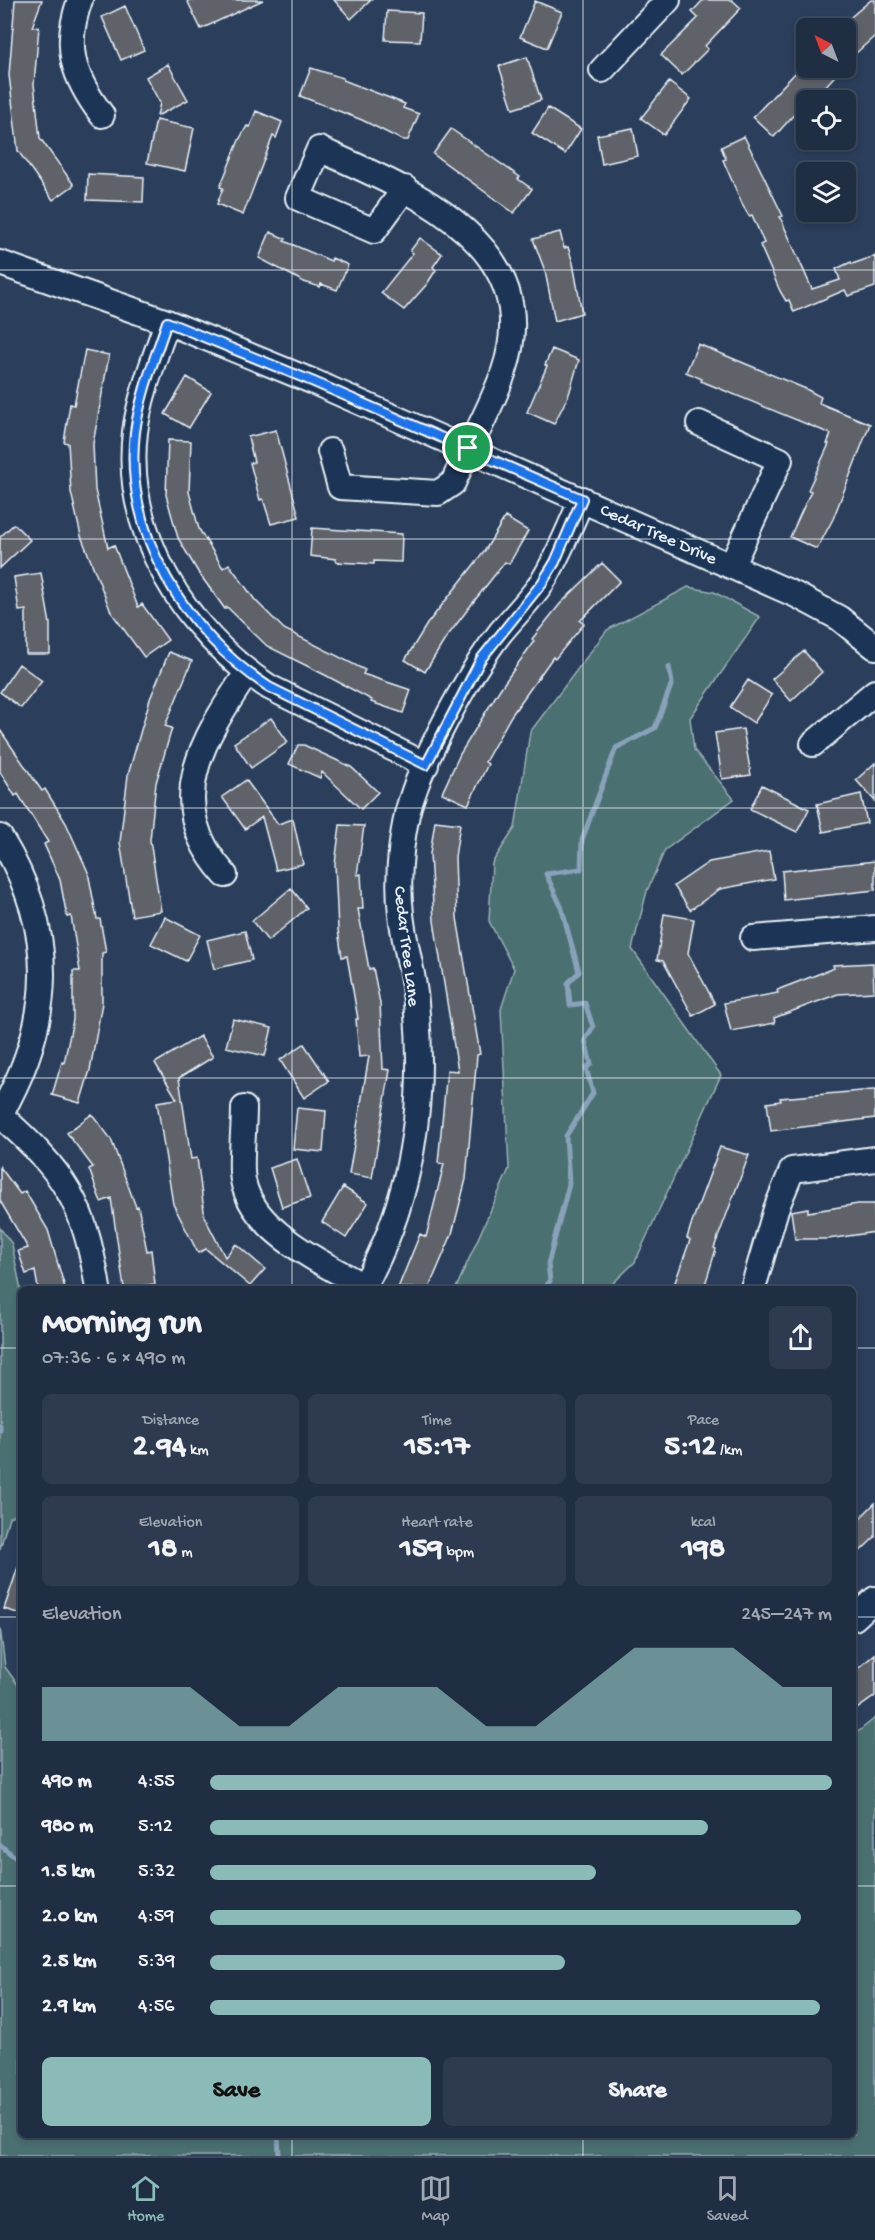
<!DOCTYPE html>
<html lang="en">
<head>
<meta charset="utf-8">
<style>
	:root { --surface:#202e44; --page:#2d3a4f; --text:#f1f3f6; --muted:#a2a8b2; --line:#3d4a5d; --accent:#8bbbb9 }
	body { margin:0; font-family:"Gochi Hand",sans-serif; background:var(--page); color:var(--text); height:100vh; display:flex; flex-direction:column; font-size:22px; white-space:nowrap }
	* { box-sizing:border-box; margin:0 }
	p { font-size:20px; color:var(--muted) }
	.icon { flex:none; width:33px; height:33px; fill:none; stroke:currentColor; stroke-width:2; stroke-linecap:round; stroke-linejoin:round }
	.map { position:relative; flex:1; overflow:hidden }
	.details { position:absolute; left:18px; top:1286px; width:838px; height:852px; display:flex; flex-direction:column; background:var(--surface); border-radius:9px; box-shadow:0 3px 9px #0003,0 0 0 2px var(--line) }
	.details>* { flex:none }
	.needle { width:39px; rotate:318deg }
	.controls { position:absolute; left:796px; top:18px; display:grid; gap:12px }
	.controls a { display:grid; place-items:center; width:60px; height:60px; border-radius:9px; background:var(--surface); box-shadow:0 3px 9px #0003,0 0 0 2px var(--line); font-size:30px }
	.pin { position:absolute; display:grid; place-items:center; width:51px; height:51px; color:#fff; margin:-26px; border:3px solid #fff; border-radius:50%; box-shadow:0 2px 6px #0007 }
	.round { display:grid; place-items:center; flex:none; width:63px; height:63px; border-radius:9px; background:var(--page) }
	.headline { display:flex; align-items:center; justify-content:space-between; height:102px; padding:0 24px }
	h1 { font-size:33px; font-weight:800; line-height:45px }
	.metrics { display:grid; grid-template-columns:repeat(3,1fr); gap:9px; height:102px; padding:6px 24px }
	.metrics div { display:grid; align-content:center; border-radius:9px; background:var(--page); text-align:center }
	.metrics b { font-size:30px; font-weight:800 }
	.metrics small { font-size:16px; font-weight:400 }
	.metrics p { font-size:16px }
	.chart { height:168px; padding:12px 24px }
	.chart p { display:flex; justify-content:space-between }
	.chart svg { width:100%; height:108px; margin-top:6px; fill:var(--accent); opacity:.7 }
	.primary-button { display:flex; gap:12px; margin-top:auto; padding:12px 24px }
	.primary-button a { flex:1; height:69px; border-radius:9px; background:var(--accent); color:#111; font-size:24px; font-weight:800; line-height:69px; text-align:center }
	.primary-button a+a { background:var(--page); color:var(--text) }
	ul { padding:0 24px; list-style:none; font-size:20px }
	li { display:grid; grid-template-columns:96px 72px 1fr; align-items:center; height:45px }
	li i { height:15px; border-radius:8px; background:var(--accent) }
	.tab-bar { display:flex; justify-content:space-around; align-items:center; height:84px; border-top:2px solid var(--line); background:var(--surface); font-size:16px; color:var(--muted) }
	.tab-bar a { display:grid; justify-items:center; gap:3px }
	.tab-bar .current { color:var(--accent) }
	.map>svg:first-child { display:block }
</style>
</head>
<body>
<div class="map">
<svg width="875" height="2156" viewBox="0 0 875 2156">
	<rect width="100%" height="100%" fill="#2b3e5b"/>
	<filter id="ink" filterUnits="userSpaceOnUse"><feTurbulence type="fractalNoise" baseFrequency=".0167" numOctaves="2"/><feDisplacementMap in="SourceGraphic" scale="12" xChannelSelector="R" yChannelSelector="G"/><feConvolveMatrix kernelMatrix="1 2 1 2 8 2 1 2 1" color-interpolation-filters="sRGB"/></filter>
	<g filter="url(#ink)">
		<path fill="#4c7072" stroke="#9ab0b5" stroke-width="1.5" d="M 688,587 L 714,592 L 760,617 L 690,718 L 694,750 L 734,799 L 665,850 L 647,891 L 632,949 L 721,1075 L 635,1262 L 608,1288 L 456,1288 L 509,1169 L 501,1009 L 514,969 L 489,921 L 492,863 L 515,828 L 530,732 L 607,630 Z
			M 0,1228 L 12,1244 L 21,1291 L 21,1513 L 9,1517 L 0,1549 Z
			M 0,1627 L 5,1667 L 21,1689 L 21,2134 L 854,2134 L 854,1735 L 875,1718 L 875,2156 L 0,2156 Z"/>
		<g fill="none" stroke-linecap="round" stroke-linejoin="round">
			<path stroke="#88a2ba" stroke-width="5" d="M 545,1288 L 550,1281 L 548,1264 L 569,1184 L 566,1136 L 593,1093 L 586,1068 L 591,1064 L 585,1040 L 593,1027 L 585,1003 L 570,1005 L 568,983 L 579,972 L 561,906 L 546,874 L 581,869 L 582,840 L 616,748 L 655,728 L 672,683 L 669,667
				M 0,1425 L 0,1430
				M 0,1845 L 21,1862
				M 278,2134 L 279,2156"/>
		</g>
		<path fill="#61626b" stroke="#e8f1f8" stroke-width="1.5" d="M 15,0 L 42,0 L 32,27 L 39,27 L 34,84 L 40,138 L 74,185 L 53,200 L 18,151 L 9,75 Z
			M 187,0 L 263,0 L 201,29 Z
			M 334,0 L 371,0 L 351,19 Z
			M 703,0 L 732,0 L 741,8 L 705,46 L 708,49 L 682,75 L 661,55 L 698,18 L 692,12 Z
			M 871,0 L 875,0 L 875,36 L 855,54 L 846,43 L 846,21 Z
			M 535,1 L 562,12 L 547,48 L 520,37 Z
			M 125,6 L 144,50 L 121,60 L 102,17 Z
			M 387,11 L 422,13 L 420,41 L 385,40 Z
			M 527,57 L 541,100 L 513,109 L 499,66 Z
			M 168,64 L 188,100 L 157,116 L 160,103 L 146,77 Z
			M 311,68 L 343,78 L 343,80 L 405,104 L 403,108 L 419,114 L 408,140 L 402,140 L 362,120 L 300,96 Z
			M 800,68 L 842,68 L 813,100 L 807,100 L 774,137 L 753,117 Z
			M 669,82 L 691,99 L 664,135 L 641,118 Z
			M 548,108 L 581,129 L 565,154 L 532,133 Z
			M 256,111 L 282,122 L 276,138 L 273,136 L 243,215 L 217,204 L 223,188 L 220,187 L 239,140 L 247,126 L 250,127 Z
			M 156,120 L 194,128 L 185,171 L 147,163 Z
			M 633,128 L 638,156 L 602,164 L 597,135 Z
			M 451,129 L 520,177 L 518,179 L 532,189 L 514,213 L 433,154 Z
			M 744,136 L 783,216 L 780,217 L 812,289 L 840,280 L 836,269 L 851,262 L 852,264 L 875,256 L 875,287 L 848,296 L 845,290 L 794,312 L 789,300 L 786,301 L 780,291 L 760,245 L 764,243 L 752,215 L 749,216 L 743,206 L 723,160 L 726,159 L 721,147 Z
			M 88,174 L 144,177 L 143,202 L 87,200 Z
			M 270,232 L 286,239 L 284,241 L 331,261 L 332,258 L 348,265 L 337,290 L 321,284 L 320,287 L 304,282 L 259,258 Z
			M 560,232 L 564,248 L 568,247 L 573,263 L 582,313 L 555,321 L 545,271 L 533,239 Z
			M 420,238 L 442,254 L 433,267 L 436,270 L 427,284 L 404,310 L 381,293 L 413,253 L 410,251 Z
			M 698,344 L 806,389 L 821,397 L 819,403 L 870,424 L 833,519 L 817,549 L 790,537 L 811,491 L 808,490 L 829,444 L 827,444 L 831,434 L 701,381 L 702,379 L 686,372 Z
			M 552,349 L 579,360 L 569,394 L 554,424 L 527,412 L 547,366 L 545,365 Z
			M 85,350 L 109,355 L 93,444 L 95,490 L 108,548 L 114,545 L 138,607 L 142,604 L 168,640 L 144,657 L 111,612 L 81,536 L 71,492 L 68,443 L 64,442 L 70,404 L 74,405 Z
			M 187,377 L 211,392 L 189,428 L 165,414 Z
			M 276,430 L 299,517 L 271,524 L 263,499 L 260,500 L 250,463 L 254,462 L 248,437 Z
			M 168,440 L 191,441 L 189,492 L 199,529 L 223,568 L 229,564 L 255,600 L 284,629 L 365,670 L 363,674 L 411,690 L 403,713 L 371,702 L 372,700 L 325,675 L 267,646 L 227,607 L 225,609 L 198,572 L 178,538 L 166,495 Z
			M 505,517 L 528,531 L 509,564 L 505,562 L 475,600 L 446,638 L 425,672 L 405,660 L 427,624 L 484,552 Z
			M 14,524 L 30,540 L 0,568 L 0,537 Z
			M 312,528 L 402,534 L 401,562 L 374,561 L 374,564 L 336,562 L 336,559 L 310,556 Z
			M 602,563 L 620,581 L 580,621 L 584,624 L 555,659 L 553,657 L 511,716 L 485,762 L 488,764 L 468,805 L 442,793 L 460,754 L 500,689 L 534,641 L 532,639 L 560,604 Z
			M 41,573 L 50,624 L 50,654 L 26,654 L 26,610 L 19,611 L 14,577 Z
			M 804,651 L 822,672 L 791,701 L 772,679 Z
			M 169,652 L 192,661 L 165,726 L 172,728 L 156,783 L 150,840 L 161,911 L 132,916 L 120,842 L 128,775 L 150,699 Z
			M 19,664 L 42,681 L 21,708 L 0,692 Z
			M 748,680 L 772,695 L 754,723 L 730,707 Z
			M 271,718 L 288,742 L 251,768 L 234,743 Z
			M 743,729 L 751,775 L 722,779 L 715,733 Z
			M 0,730 L 42,791 L 45,789 L 66,823 L 88,872 L 97,919 L 100,919 L 106,952 L 102,953 L 102,1003 L 90,1070 L 80,1103 L 52,1095 L 62,1062 L 64,1063 L 73,1020 L 73,971 L 80,971 L 71,916 L 67,917 L 60,880 L 44,844 L 48,842 L 18,794 L 15,796 L 0,772 Z
			M 298,745 L 304,745 L 351,767 L 378,792 L 361,809 L 322,772 L 320,778 L 289,764 Z
			M 875,763 L 875,801 L 856,780 Z
			M 246,780 L 278,824 L 293,819 L 303,864 L 276,870 L 262,817 L 245,829 L 222,797 Z
			M 762,785 L 809,809 L 797,832 L 750,809 Z
			M 861,794 L 867,823 L 823,832 L 817,804 Z
			M 435,821 L 460,824 L 455,857 L 457,918 L 480,1054 L 477,1055 L 466,1179 L 452,1234 L 429,1288 L 398,1288 L 420,1234 L 426,1237 L 444,1164 L 438,1163 L 447,1070 L 458,1071 L 434,921 L 430,854 Z
			M 340,825 L 364,826 L 357,875 L 361,874 L 363,909 L 358,909 L 369,969 L 373,968 L 380,1003 L 383,1069 L 390,1070 L 372,1178 L 349,1174 L 369,1056 L 359,1057 L 356,1019 L 358,1019 L 347,956 L 342,957 L 338,930 L 335,864 Z
			M 769,851 L 774,879 L 720,889 L 690,910 L 674,886 L 709,862 Z
			M 875,861 L 875,890 L 784,900 L 782,871 Z
			M 291,888 L 307,908 L 268,941 L 252,921 Z
			M 664,914 L 694,919 L 688,953 L 715,1004 L 693,1016 L 663,961 L 657,960 Z
			M 165,917 L 200,935 L 186,961 L 151,944 Z
			M 245,931 L 252,960 L 214,969 L 207,940 Z
			M 873,963 L 874,992 L 838,994 L 774,1018 L 775,1023 L 731,1031 L 724,1003 L 778,993 L 777,990 L 834,968 L 833,965 Z
			M 233,1019 L 272,1028 L 265,1056 L 226,1047 Z
			M 200,1036 L 213,1057 L 179,1078 L 191,1159 L 197,1158 L 205,1218 L 225,1257 L 236,1244 L 265,1269 L 250,1286 L 206,1249 L 198,1253 L 173,1204 L 157,1102 L 177,1099 L 155,1063 Z
			M 304,1044 L 329,1081 L 304,1098 L 280,1060 Z
			M 873,1090 L 875,1090 L 875,1118 L 771,1131 L 767,1103 L 781,1101 L 780,1098 Z
			M 297,1108 L 326,1111 L 323,1152 L 293,1149 Z
			M 92,1114 L 111,1139 L 136,1207 L 138,1206 L 147,1251 L 151,1250 L 155,1284 L 124,1288 L 111,1198 L 101,1202 L 89,1169 L 93,1167 L 67,1133 Z
			M 720,1147 L 749,1155 L 714,1248 L 716,1249 L 704,1288 L 673,1288 L 690,1240 L 687,1238 L 692,1222 Z
			M 297,1159 L 310,1198 L 282,1207 L 270,1168 Z
			M 0,1167 L 20,1194 L 25,1191 L 48,1230 L 65,1288 L 38,1288 L 35,1271 L 26,1274 L 18,1251 L 28,1248 L 0,1201 Z
			M 343,1187 L 368,1203 L 346,1238 L 322,1222 Z
			M 858,1204 L 874,1204 L 875,1232 L 828,1239 L 795,1239 L 791,1211 L 808,1208 L 808,1212 Z
			M 875,1503 L 875,1537 L 854,1557 L 854,1524 Z
			M 18,1567 L 21,1567 L 21,1614 L 4,1609 Z
			M 875,1654 L 875,1696 L 854,1711 L 854,1672 Z"/>
		<g fill="none" stroke-linecap="round" stroke-linejoin="round">
			<g stroke="#e8f1f8" stroke-width="28">
				<path id="minor" d="M 80,0 C 63,47 73,77 102,115
					M 602,70 L 668,0
					M 0,263 L 167,322 L 314,382 L 796,595 L 839,618 L 875,647
					M 167,322 C 155,358 140,394 135,432 C 123,533 186,633 269,687 L 426,765
					M 699,423 L 780,460 L 732,565
					M 330,451 L 340,487 L 438,493 L 453,483 C 469,446 491,409 504,371 C 547,244 410,190 319,149 L 298,198 L 374,231 L 405,188
					M 813,744 L 875,692
					M 0,837 C 58,931 54,1021 0,1115
					M 225,875 C 161,804 202,740 247,673
					M 753,938 L 875,928
					M 244,1108 C 244,1129 241,1151 242,1172 C 245,1229 322,1262 365,1287
					M 0,1115 C 65,1173 84,1201 98,1288
					M 363,1288 C 412,1201 426,1102 416,1003 C 414,973 404,944 401,914 C 397,880 400,847 407,814 C 420,762 467,676 500,633 C 514,616 531,599 543,581 C 559,555 570,526 582,499
					M 753,1288 L 776,1209 L 792,1170 L 875,1159
					M 854,1618 L 875,1599"/>
			</g>
			<use href="#minor" stroke="#1d3557" stroke-width="24"/>
		</g>
	</g>
	<g fill="none" stroke-linecap="round" stroke-linejoin="round" filter="url(#ink)">
		<g stroke="#fff" stroke-width="12">
			<path id="route" d="M 167,322 L 314,382 L 582,499 L 555,562 L 542,583 L 481,659 L 426,765 L 269,687 C 186,634 123,533 135,432 C 140,394 155,358 167,322 Z"/>
		</g>
		<use href="#route" stroke="#1a73e8" stroke-width="8"/>
	</g>
	<path fill="none" stroke="#e8f1f8" stroke-width="1.5" stroke-opacity="0.55" d="M 292,0 L 292,1288M 583,0 L 583,1288M 0,270 L 875,270M 0,539 L 875,539M 0,808 L 875,808M 0,1078 L 875,1078M 0,1348 L 21,1348M 854,1348 L 875,1348M 0,1617 L 21,1617M 854,1617 L 875,1617M 0,1886 L 21,1886M 854,1886 L 875,1886M 292,2134 L 292,2156M 583,2134 L 583,2156"/>
	<g text-anchor="middle" stroke-width="5" stroke-linejoin="round" paint-order="stroke">
		<g font-size="18" fill="#e8f1f8" stroke="#1d3557">
			<text transform="translate(659 533) rotate(24)" y="6">Cedar Tree Drive</text>
			<text transform="translate(408 946) rotate(83)" y="6">Cedar Tree Lane</text>
		</g>
	</g>
</svg>
<div class="controls">
<a><svg class="needle" viewBox="-14 -14 28 28"><path d="M0-13l5 13h-10z" fill="#e53935"/><path d="M0 13l5-13h-10z" fill="#a2a8b2"/></svg></a>
<a><svg class="icon" aria-label="locate" viewBox="0 0 24 24"><circle cx="12" cy="12" r="6"/><path d="M12 2v4M12 18v4M2 12h4M18 12h4"/></svg></a>
<a><svg class="icon" aria-label="layers" viewBox="0 0 24 24"><path d="M12 4l9 5-9 5-9-5zM3 14l9 5 9-5"/></svg></a>
</div>
<div class="pin" style="left:468px;top:448px;background:#1e9e55"><svg class="icon" aria-label="arrive" viewBox="0 0 24 24"><path d="M6 21V4h12l-3 4 3 4H6"/></svg></div>
<section class="details">
<div class="headline"><div><h1>Morning run</h1><p>07:36 · 6 × 490 m</p></div><a class="round"><svg class="icon" aria-label="share" viewBox="0 0 24 24"><path d="M12 15V3M7 8l5-5 5 5M5 13v7h14v-7"/></svg></a></div>
<div class="metrics">
<div><p>Distance</p><b>2.94<small> km</small></b></div>
<div><p>Time</p><b>15:17</b></div>
<div><p>Pace</p><b>5:12<small> /km</small></b></div>
</div>
<div class="metrics">
<div><p>Elevation</p><b>18<small> m</small></b></div>
<div><p>Heart rate</p><b>159<small> bpm</small></b></div>
<div><p>kcal</p><b>198</b></div>
</div>
<div class="chart"><p><span>Elevation</span>245–247 m</p>
<svg viewBox="0 0 160 44" preserveAspectRatio="none"><path d="M0 44V22L10 22L20 22L30 22L40 38L50 38L60 22L70 22L80 22L90 38L100 38L110 22L120 6L130 6L140 6L150 22L160 22V44z"/></svg>
</div>
<ul>
<li><b>490 m</b>4:55<i style="width:100%"></i></li>
<li><b>980 m</b>5:12<i style="width:80%"></i></li>
<li><b>1.5 km</b>5:32<i style="width:62%"></i></li>
<li><b>2.0 km</b>4:59<i style="width:95%"></i></li>
<li><b>2.5 km</b>5:39<i style="width:57%"></i></li>
<li><b>2.9 km</b>4:56<i style="width:98%"></i></li>
</ul>
<div class="primary-button"><a>Save</a><a>Share</a></div>
</section>
</div>
<nav class="tab-bar">
<a class="current"><svg class="icon" aria-label="home" viewBox="0 0 24 24"><path d="M3 11l9-7 9 7M6 9v11h12V9"/></svg>Home</a>
<a><svg class="icon" aria-label="map" viewBox="0 0 24 24"><path d="M3 6l6-2 6 2 6-2v14l-6 2-6-2-6 2zM9 4v14M15 6v14"/></svg>Map</a>
<a><svg class="icon" aria-label="saved" viewBox="0 0 24 24"><path d="M7 4h10v16l-5-4-5 4z"/></svg>Saved</a>
</nav>
</body>
</html>
